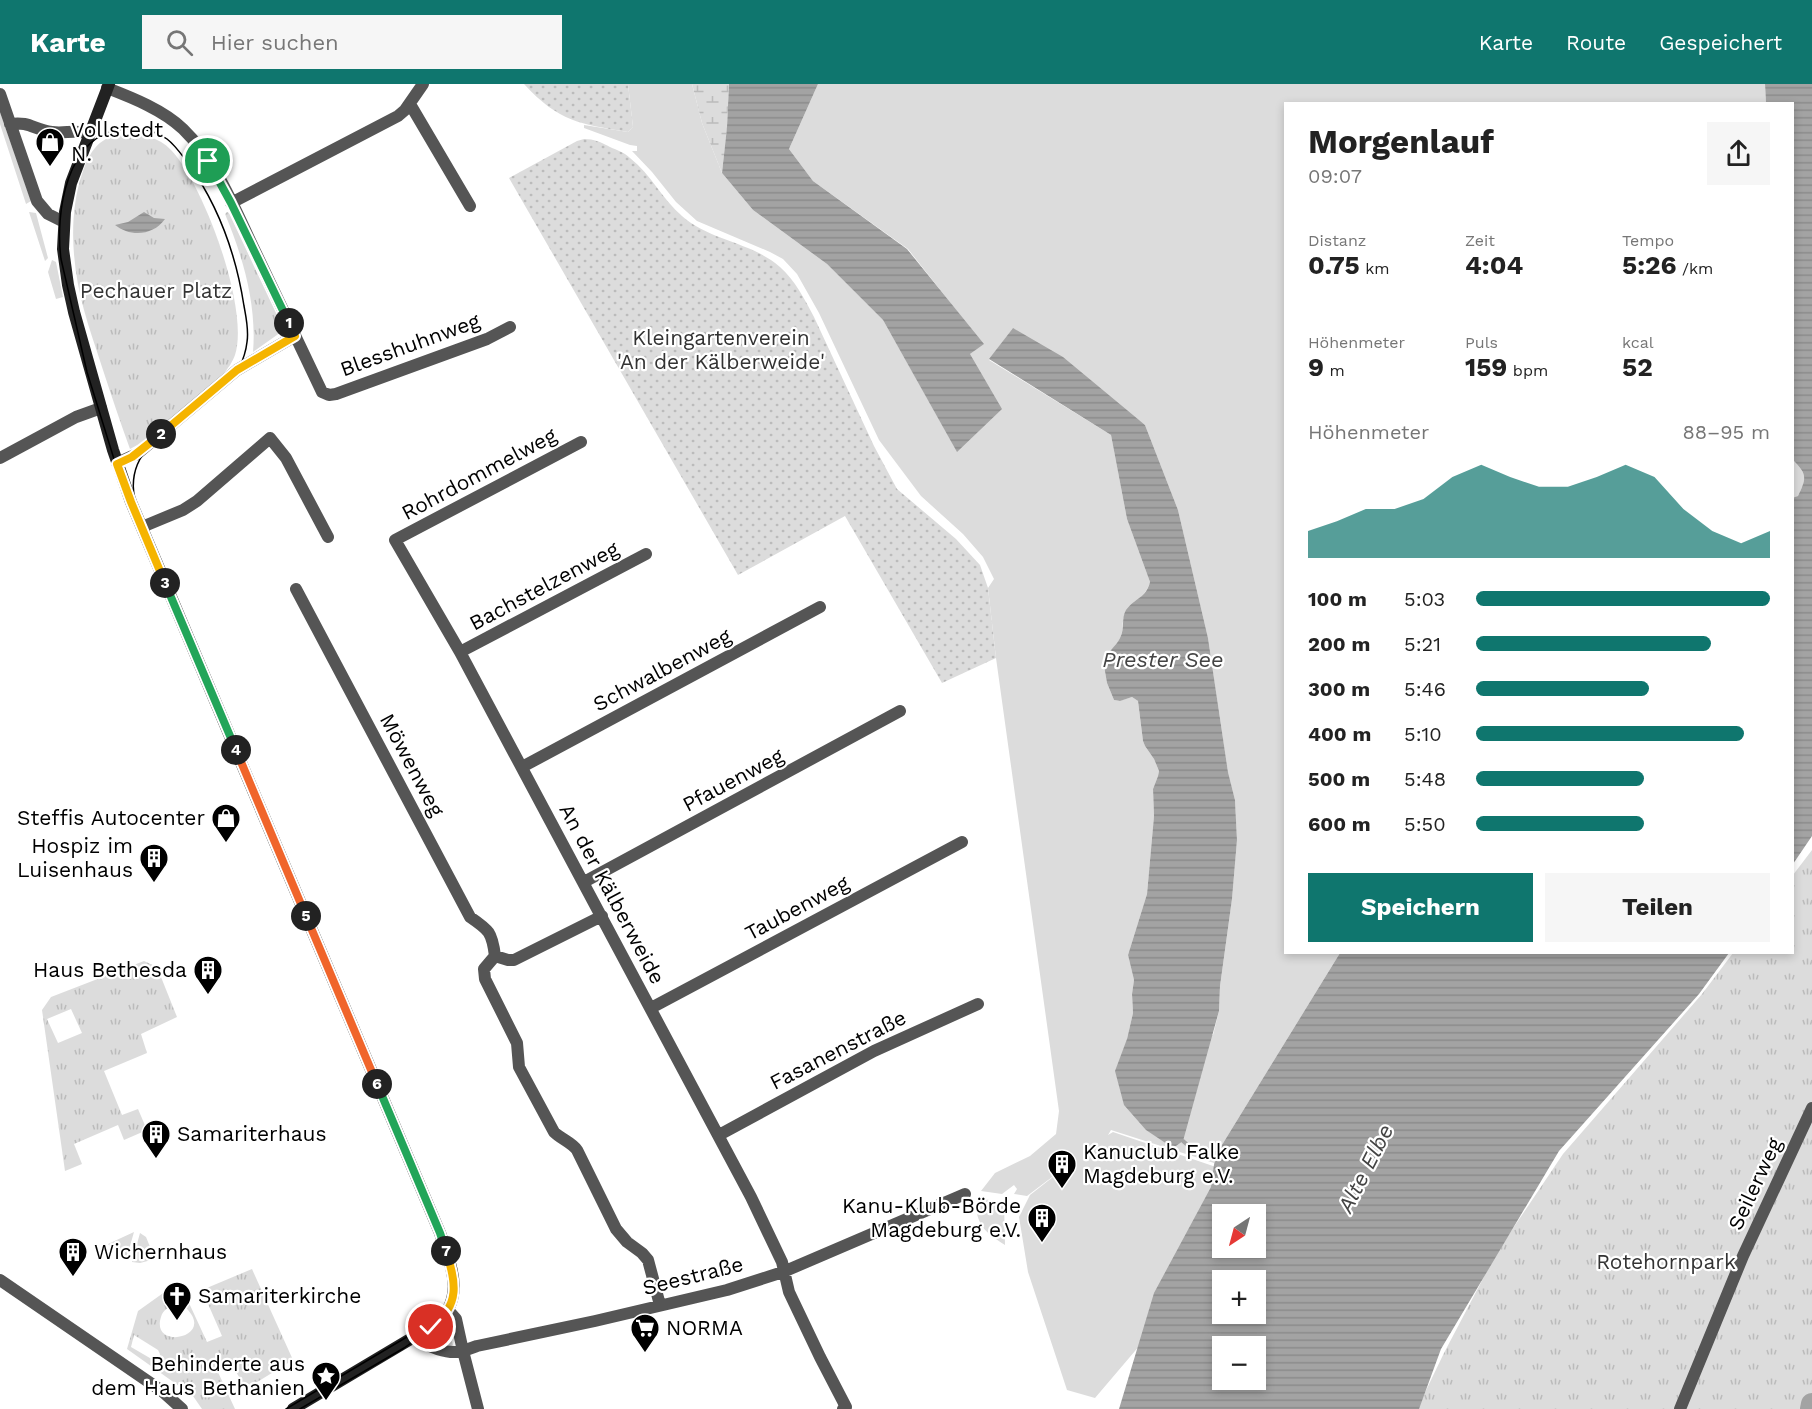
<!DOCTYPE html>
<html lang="de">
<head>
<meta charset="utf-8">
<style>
	:root { --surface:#fff; --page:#f6f6f6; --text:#222; --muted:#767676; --accent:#0f766e }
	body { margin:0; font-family:"Work Sans",sans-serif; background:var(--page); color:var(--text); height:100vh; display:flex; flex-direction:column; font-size:22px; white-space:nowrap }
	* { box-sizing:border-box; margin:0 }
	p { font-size:20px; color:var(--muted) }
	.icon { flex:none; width:33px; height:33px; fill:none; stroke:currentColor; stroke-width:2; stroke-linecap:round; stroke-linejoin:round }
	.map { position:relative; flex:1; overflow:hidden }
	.sheet { position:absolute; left:1284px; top:18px; width:510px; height:852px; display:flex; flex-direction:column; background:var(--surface); border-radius:0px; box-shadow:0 3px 9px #0003 }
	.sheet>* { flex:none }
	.needle { width:39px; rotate:216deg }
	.tools { position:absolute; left:1212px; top:1120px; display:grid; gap:12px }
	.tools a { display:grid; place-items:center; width:54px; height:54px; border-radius:0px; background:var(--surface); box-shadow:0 3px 9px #0003; font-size:30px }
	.pin { position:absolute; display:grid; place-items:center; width:51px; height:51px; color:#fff; margin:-26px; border:3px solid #fff; border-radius:50%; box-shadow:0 2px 6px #0007 }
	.km { position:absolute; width:30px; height:30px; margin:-15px; border-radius:50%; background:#222; color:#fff; font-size:16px; line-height:30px; text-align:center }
	.round { display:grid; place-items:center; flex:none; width:63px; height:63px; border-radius:0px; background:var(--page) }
	.overview { display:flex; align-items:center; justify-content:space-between; height:102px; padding:0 24px }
	h1 { font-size:33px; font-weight:700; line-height:45px }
	.stats { display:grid; grid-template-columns:repeat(3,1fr); gap:9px; height:102px; padding:6px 24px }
	.stats div { display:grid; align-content:center }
	.stats b { font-size:26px; font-weight:700 }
	.stats small { font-size:16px; font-weight:400 }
	.stats p { font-size:16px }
	.chart { height:168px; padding:12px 24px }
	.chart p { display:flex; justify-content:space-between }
	.chart svg { width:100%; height:108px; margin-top:6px; fill:var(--accent); opacity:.7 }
	.action { display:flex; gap:12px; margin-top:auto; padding:12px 24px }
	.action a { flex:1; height:69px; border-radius:0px; background:var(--accent); color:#fff; font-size:24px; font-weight:700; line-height:69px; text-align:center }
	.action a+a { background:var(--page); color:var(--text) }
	ul { padding:0 24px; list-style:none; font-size:20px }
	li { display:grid; grid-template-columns:96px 72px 1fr; align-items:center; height:45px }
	li i { height:15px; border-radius:8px; background:var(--accent) }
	header { display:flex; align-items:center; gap:36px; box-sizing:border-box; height:84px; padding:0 30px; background:var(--accent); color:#fff }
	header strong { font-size:28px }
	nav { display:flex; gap:33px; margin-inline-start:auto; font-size:21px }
	.search { width:420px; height:54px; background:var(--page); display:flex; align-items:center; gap:15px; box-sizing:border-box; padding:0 21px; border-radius:0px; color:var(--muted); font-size:22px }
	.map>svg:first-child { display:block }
</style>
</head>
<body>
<header>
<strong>Karte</strong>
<div class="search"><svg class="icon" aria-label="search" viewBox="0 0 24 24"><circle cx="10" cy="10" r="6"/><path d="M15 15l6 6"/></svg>Hier suchen</div>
<nav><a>Karte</a><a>Route</a><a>Gespeichert</a></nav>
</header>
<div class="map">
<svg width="1812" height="1325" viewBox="0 0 1812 1325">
	<defs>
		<pattern id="wetland-marsh" width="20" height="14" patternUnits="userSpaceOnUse" patternTransform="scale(1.5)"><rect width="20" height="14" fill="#dcdcdc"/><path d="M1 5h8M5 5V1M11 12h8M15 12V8" fill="none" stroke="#bbb"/></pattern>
		<pattern id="park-tufts" width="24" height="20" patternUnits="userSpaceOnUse" patternTransform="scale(1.5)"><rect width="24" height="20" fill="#dcdcdc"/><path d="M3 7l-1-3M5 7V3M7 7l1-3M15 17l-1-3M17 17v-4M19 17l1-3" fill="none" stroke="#bbb"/></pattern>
		<pattern id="garden-dots" width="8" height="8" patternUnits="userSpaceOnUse" patternTransform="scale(1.5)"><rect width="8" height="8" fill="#dcdcdc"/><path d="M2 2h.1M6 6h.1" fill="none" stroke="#bbb" stroke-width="1.8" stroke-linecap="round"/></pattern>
		<pattern id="water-rules" width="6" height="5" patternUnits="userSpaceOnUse" patternTransform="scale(1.5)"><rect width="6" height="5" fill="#a3a3a3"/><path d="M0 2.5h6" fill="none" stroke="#8b8b8b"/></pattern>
	</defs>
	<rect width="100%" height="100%" fill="#fff"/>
	<path fill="#dcdcdc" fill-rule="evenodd" d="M 628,0 L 692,0 L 702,39 L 722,89 L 753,126 L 827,180 L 883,236 L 957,367 L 970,270 L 983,260 L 908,165 L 813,97 L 789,65 L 818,0 L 1765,0 L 1766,19 L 1286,20 L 1286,868 L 1340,869 L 1217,1069 L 1214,1079 L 1111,1046 L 1108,1051 L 1113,1048 L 1213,1082 L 1237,1085 L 1222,1131 L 1152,1247 L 1095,1314 L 1067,1306 L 1028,1188 L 1019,1133 L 1030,1111 L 1072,1078 L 1027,1112 L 1014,1110 L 1017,1105 L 1014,1101 L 1002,1110 L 981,1107 L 995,1089 L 1030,1072 L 1056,1050 L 1059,1027 L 996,574 L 988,504 L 994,495 L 983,473 L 963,450 L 921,412 L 879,356 L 819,229 L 797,190 L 783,175 L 770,168 L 697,137 L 676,118 L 652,88 L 632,67 L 637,67 L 637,62 L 630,61 L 584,44 L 584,41 L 628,48 L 633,43 ZM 1013,244 L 1145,341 L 1178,426 L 1208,554 L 1228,688 L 1235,716 L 1237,756 L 1232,815 L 1220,902 L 1219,927 L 1213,951 L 1127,955 L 1133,929 L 1132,910 L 1134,896 L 1128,871 L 1147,810 L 1154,732 L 1153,705 L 1158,692 L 1159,687 L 1154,675 L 1145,662 L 1143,657 L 1138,617 L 1132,613 L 1119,617 L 1114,616 L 1107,599 L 1103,576 C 1107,568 1116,563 1120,554 C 1124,547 1121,538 1125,531 C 1132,518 1146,513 1150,498 L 1127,435 L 1111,351 L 989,276 Z
		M 0,28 L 31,117 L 26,120 L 0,40 Z
		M 29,128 L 36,129 L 48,174 L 45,177 Z
		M 52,176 L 56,178 L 63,213 L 56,215 L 48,188 Z
		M 1792,375 C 1807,390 1807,393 1798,412 L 1793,414 Z
		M 982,1115 L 1004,1118 L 1005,1161 C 988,1150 977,1143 976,1121 Z
		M 134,1148 L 126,1176 L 120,1173 L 108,1160 Z
		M 140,1149 L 146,1153 L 155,1175 L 140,1179 L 132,1178 Z
		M 446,1242 L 448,1243 L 453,1261 L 451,1262 L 431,1256 L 430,1252 Z"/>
	<path fill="url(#wetland-marsh)" d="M 692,0 L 729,0 L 727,43 L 722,89 L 702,39 Z"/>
	<path fill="url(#park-tufts)" fill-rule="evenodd" d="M 125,49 C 142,50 159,53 171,66 C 203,99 250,225 235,271 C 233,277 228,285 223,290 C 216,297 207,304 199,311 C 180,326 162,342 143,358 L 130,365 C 120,338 111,310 102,283 C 96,264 89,245 84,226 C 72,183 68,132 82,90 C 90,66 99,53 125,49 Z
		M 227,128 L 229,129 L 284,246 L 253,268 C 257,221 243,173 225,130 Z
		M 1812,766 L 1812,1325 L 1417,1325 L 1444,1269 L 1497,1168 L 1563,1070 L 1702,910 L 1733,869 L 1792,868 L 1793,791 Z
		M 144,877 L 157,883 L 177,933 L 141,950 L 147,969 L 104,987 L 122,1031 L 138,1025 L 147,1046 L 124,1056 L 118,1041 L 74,1060 L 82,1080 L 65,1087 L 42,926 L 51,913 ZM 71,925 L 82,949 L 58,959 L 47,935 Z
		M 252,1185 L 293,1276 L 246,1305 L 231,1279 L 217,1286 L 235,1325 L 202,1325 L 193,1312 L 127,1265 L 138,1227 L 166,1207 L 183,1206 L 207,1258 L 222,1252 L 202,1206 ZM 175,1221 L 186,1224 C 217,1254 150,1267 161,1233 C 163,1226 168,1223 175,1221 ZM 134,1251 L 158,1266 L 160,1270 L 159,1274 L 155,1277 L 131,1263 Z"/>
	<path fill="url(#garden-dots)" d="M 524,0 L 628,0 L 633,43 L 628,48 C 580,40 559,38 524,0 Z
		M 584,55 C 594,55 601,58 610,63 C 617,66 625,69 630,74 C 651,90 662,115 682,132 C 710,157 752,158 780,183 C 795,196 805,216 814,233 L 874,362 L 897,405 L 956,455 L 980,481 L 988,504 L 996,574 L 942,599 L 845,432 L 738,491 L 509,94 L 577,57 Z"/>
	<path fill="url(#water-rules)" fill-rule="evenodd" d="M 729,0 L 818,0 L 789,65 L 813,97 L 907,165 L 984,260 L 970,270 L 1002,325 L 957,368 L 883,236 L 827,180 L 753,126 L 722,89 L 727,43 Z
		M 1765,0 L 1812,0 L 1812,752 L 1793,780 L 1792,414 L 1798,412 C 1807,393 1807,390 1792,375 L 1792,20 L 1766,19 Z
		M 144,128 L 154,134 L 165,135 C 153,152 130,153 115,141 L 128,138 Z
		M 1013,244 L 1063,273 L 1145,341 L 1178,426 L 1208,554 L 1228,688 L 1235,716 L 1237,756 L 1232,815 L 1220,902 L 1219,927 L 1183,1057 L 1173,1064 L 1146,1046 L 1124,1021 L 1115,987 L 1127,955 L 1133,929 L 1132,910 L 1134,896 L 1128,871 L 1147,810 L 1154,732 L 1153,705 L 1158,692 L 1159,687 L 1154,675 L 1145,662 L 1143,657 L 1138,617 L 1132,613 L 1120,617 L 1114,616 L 1107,599 L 1103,576 C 1108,568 1116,562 1120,554 C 1125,545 1121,534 1126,526 C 1135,514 1146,514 1150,498 L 1127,435 L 1111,351 L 989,275 Z
		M 1340,869 L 1729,869 L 1699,910 L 1559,1067 L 1441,1265 L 1419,1325 L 1119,1325 L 1154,1209 L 1211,1103 C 1213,1092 1213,1080 1217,1069 ZM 1222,1131 L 1256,1131 L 1256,1164 L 1222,1164 ZM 1222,1197 L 1256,1197 L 1256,1230 L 1222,1230 ZM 1222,1263 L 1256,1263 L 1256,1296 L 1222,1296 Z"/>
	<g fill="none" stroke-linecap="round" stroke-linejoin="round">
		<path stroke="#a3a3a3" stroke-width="4" d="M 1183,1057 L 1192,1065
			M 1208,1070 L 1217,1069"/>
		<path stroke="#a3a3a3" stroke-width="22" d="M 1811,1325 L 1812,1320"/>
		<path stroke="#555" stroke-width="12" d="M 107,4 C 133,14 163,26 183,45 C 216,77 234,123 253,163 C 276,212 299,260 322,308 L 329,311 L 336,310 L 487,255 L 510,243
			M 0,10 L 37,117 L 48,130 L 64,138
			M 410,20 L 470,122
			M 10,40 C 30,37 34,46 52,48 C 65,50 76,45 90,50
			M 231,119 L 398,32 L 405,26 L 423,0
			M 581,358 L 395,456 L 460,568 L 751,1113 L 782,1178 L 789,1208 L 820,1273 L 846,1323 L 843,1325
			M 0,374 L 76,333 L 101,324
			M 117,379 L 137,370 L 237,286 L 295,252
			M 142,443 L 183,426 L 197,417 L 270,354 L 286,374 L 328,453
			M 296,505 L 470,833 C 489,846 492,848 495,872 L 484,885 L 485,895 L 517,959 L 519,983 L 554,1048 C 561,1055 571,1058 577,1066 L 616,1145 L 627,1158 L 642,1169 L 648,1176 L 660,1221
			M 460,568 L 646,470
			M 522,683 L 820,523
			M 584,798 L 900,627
			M 495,872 L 508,876 L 514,876 L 602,832
			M 651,924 L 962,758
			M 719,1051 L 874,967 L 978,920
			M 0,1196 L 162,1307 L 182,1325
			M 448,1226 L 456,1235 L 463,1267 L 477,1262 L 595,1237 L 727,1206 L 783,1188 L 965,1110
			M 416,1253 C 427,1263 448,1271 463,1267 L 478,1325
			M 1680,1325 L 1743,1172 L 1812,1024"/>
		<path stroke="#222" stroke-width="12" d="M 109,0 L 71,99 L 65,128 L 63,165 L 68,201 L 74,228 L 113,366 L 131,418 L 440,1149 C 451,1182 467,1215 434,1241 L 293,1325"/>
		<path stroke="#000" stroke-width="1.5" d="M 286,1325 L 437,1235 C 461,1209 447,1179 437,1150 L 123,404 L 87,288 L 61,175 C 55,129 66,51 123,45 C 138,43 154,46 167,55 C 175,61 181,70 188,79 C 218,121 236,170 244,222 C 246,233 249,246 247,258 C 246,267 243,276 239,284 C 231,297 217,306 206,315 C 187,331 169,346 150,362 C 133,379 130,399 136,422 L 442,1147 L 454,1184 L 457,1200 L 453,1222 L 445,1235 L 404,1264 L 300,1325"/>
	</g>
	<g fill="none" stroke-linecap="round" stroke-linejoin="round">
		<g stroke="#fff" stroke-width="12">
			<path id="split-1" d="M 208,77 L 231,119 L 289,239"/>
		</g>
		<g stroke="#fff" stroke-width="12">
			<path id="split-2" d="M 161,350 L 237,286 L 295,252 L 289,239"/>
		</g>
		<g stroke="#fff" stroke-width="12">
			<path id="split-3" d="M 161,350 L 132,373 L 117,380 L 131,418 L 165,499"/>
		</g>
		<g stroke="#fff" stroke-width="12">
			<path id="split-4" d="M 165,499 L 236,666"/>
		</g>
		<g stroke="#fff" stroke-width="12">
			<path id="split-5" d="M 236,666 L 306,832"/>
		</g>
		<g stroke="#fff" stroke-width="12">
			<path id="split-6" d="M 306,832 L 377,1000"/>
		</g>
		<g stroke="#fff" stroke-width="12">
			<path id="split-7" d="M 377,1000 L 440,1149 L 446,1167"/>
		</g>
		<g stroke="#fff" stroke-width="12">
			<path id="split-8" d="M 431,1243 C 461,1222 456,1197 446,1167"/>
		</g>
		<use href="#split-1" stroke="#22a559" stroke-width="8"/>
		<use href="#split-2" stroke="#f5b400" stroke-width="8"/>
		<use href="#split-3" stroke="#f5b400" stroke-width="8"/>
		<use href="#split-4" stroke="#22a559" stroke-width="8"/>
		<use href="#split-5" stroke="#f0652b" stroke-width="8"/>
		<use href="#split-6" stroke="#f0652b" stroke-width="8"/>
		<use href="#split-7" stroke="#22a559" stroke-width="8"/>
		<use href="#split-8" stroke="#f5b400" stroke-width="8"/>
	</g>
	<defs>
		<g id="shop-pin" transform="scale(1.5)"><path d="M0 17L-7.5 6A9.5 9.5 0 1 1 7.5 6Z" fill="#000" stroke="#fff"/><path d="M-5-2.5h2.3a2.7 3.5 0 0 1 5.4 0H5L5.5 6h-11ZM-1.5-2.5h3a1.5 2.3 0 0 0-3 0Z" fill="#fff"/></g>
		<g id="building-pin" transform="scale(1.5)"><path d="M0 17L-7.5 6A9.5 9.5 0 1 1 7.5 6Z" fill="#000" stroke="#fff"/><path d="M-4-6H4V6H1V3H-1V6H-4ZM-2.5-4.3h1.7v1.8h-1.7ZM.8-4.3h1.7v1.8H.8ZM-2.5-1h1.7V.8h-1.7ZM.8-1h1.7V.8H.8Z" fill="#fff"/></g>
		<g id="church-pin" transform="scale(1.5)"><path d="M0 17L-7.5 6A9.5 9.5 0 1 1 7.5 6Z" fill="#000" stroke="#fff"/><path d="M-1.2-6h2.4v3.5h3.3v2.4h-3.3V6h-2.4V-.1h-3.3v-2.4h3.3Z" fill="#fff"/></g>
		<g id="supermarket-pin" transform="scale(1.5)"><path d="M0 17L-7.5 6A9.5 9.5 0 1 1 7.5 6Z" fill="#000" stroke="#fff"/><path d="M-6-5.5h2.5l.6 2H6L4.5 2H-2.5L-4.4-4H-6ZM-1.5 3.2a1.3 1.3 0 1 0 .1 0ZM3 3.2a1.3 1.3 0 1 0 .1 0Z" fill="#fff"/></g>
		<g id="sight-pin" transform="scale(1.5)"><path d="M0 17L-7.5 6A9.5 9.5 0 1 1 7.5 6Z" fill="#000" stroke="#fff"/><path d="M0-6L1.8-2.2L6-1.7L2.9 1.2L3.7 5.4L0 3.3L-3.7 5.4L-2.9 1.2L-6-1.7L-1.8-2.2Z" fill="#fff"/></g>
	</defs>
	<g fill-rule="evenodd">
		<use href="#shop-pin" x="50" y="58"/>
		<use href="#shop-pin" x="226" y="734"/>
		<use href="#building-pin" x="154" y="774"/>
		<use href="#building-pin" x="208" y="886"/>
		<use href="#building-pin" x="156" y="1050"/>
		<use href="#building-pin" x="1062" y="1080"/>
		<use href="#building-pin" x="1042" y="1134"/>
		<use href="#building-pin" x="73" y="1168"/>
		<use href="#church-pin" x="177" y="1212"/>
		<use href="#supermarket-pin" x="645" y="1244"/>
		<use href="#sight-pin" x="326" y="1292"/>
	</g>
	<g text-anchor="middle" stroke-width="4.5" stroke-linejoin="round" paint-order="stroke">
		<g font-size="21" fill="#000" stroke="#fff" text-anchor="start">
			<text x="71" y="53">Vollstedt<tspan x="71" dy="24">N.</tspan></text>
			<text x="205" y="741" text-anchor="end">Steffis Autocenter</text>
			<text x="133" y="769" text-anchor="end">Hospiz im<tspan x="133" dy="24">Luisenhaus</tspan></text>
			<text x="187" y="893" text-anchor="end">Haus Bethesda</text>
			<text x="177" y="1057">Samariterhaus</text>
			<text x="1083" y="1075">Kanuclub Falke<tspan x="1083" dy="24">Magdeburg e.V.</tspan></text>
			<text x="1021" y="1129" text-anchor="end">Kanu-Klub-Börde<tspan x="1021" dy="24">Magdeburg e.V.</tspan></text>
			<text x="94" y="1175">Wichernhaus</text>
			<text x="198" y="1219">Samariterkirche</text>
			<text x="666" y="1251">NORMA</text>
			<text x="305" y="1287" text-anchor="end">Behinderte aus<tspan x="305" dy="24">dem Haus Bethanien</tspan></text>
		</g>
		<g font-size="21" fill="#333" stroke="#fff">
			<text x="156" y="214">Pechauer Platz</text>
			<text x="721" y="261">Kleingartenverein<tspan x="721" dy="24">'An der Kälberweide'</tspan></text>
			<text x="1666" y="1185">Rotehornpark</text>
		</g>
		<g font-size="21" fill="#000" stroke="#fff">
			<text transform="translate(410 261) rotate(-20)" y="7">Blesshuhnweg</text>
			<text transform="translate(479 390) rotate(-28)" y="7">Rohrdommelweg</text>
			<text transform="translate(544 502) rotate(-28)" y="7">Bachstelzenweg</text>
			<text transform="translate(662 586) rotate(-28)" y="7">Schwalbenweg</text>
			<text transform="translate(412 681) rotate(62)" y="7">Möwenweg</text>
			<text transform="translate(733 696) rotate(-28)" y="7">Pfauenweg</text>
			<text transform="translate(612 810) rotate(62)" y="7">An der Kälberweide</text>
			<text transform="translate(797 824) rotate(-28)" y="7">Taubenweg</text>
			<text transform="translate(838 966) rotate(-27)" y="7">Fasanenstraße</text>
			<text transform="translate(1755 1100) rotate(-65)" y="7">Seilerweg</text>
			<text transform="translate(693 1192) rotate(-14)" y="7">Seestraße</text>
		</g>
		<g font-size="22" font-style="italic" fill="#444" stroke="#fff">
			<text x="1163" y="583">Prester See</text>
			<text transform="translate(1365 1084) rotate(-63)" y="8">Alte Elbe</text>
		</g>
	</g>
</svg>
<div class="tools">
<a><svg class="needle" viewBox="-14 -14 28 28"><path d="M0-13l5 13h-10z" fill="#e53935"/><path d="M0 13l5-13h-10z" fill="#767676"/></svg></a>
<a>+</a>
<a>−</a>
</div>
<div class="pin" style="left:208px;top:77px;background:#1e9e55"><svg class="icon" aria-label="arrive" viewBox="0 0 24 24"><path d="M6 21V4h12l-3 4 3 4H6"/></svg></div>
<div class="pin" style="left:431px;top:1243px;background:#d93025"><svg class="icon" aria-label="check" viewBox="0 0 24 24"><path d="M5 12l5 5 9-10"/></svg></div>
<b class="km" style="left:289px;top:239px">1</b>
<b class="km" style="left:161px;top:350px">2</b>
<b class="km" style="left:165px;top:499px">3</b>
<b class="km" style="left:236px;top:666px">4</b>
<b class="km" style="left:306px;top:832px">5</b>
<b class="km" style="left:377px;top:1000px">6</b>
<b class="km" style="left:446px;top:1167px">7</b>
<section class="sheet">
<div class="overview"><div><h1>Morgenlauf</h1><p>09:07</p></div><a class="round"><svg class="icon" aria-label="share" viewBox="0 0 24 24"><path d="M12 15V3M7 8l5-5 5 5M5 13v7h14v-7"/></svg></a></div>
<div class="stats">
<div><p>Distanz</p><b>0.75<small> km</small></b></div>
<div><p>Zeit</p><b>4:04</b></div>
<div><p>Tempo</p><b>5:26<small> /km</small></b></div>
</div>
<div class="stats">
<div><p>Höhenmeter</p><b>9<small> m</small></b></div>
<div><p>Puls</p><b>159<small> bpm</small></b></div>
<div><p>kcal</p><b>52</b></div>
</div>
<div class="chart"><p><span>Höhenmeter</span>88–95 m</p>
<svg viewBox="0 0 160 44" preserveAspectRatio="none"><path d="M0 44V33L10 29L20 24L30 24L40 20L50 11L60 6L70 11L80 15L90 15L100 11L110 6L120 11L130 24L140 33L150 38L160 33V44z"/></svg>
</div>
<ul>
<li><b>100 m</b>5:03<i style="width:100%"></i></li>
<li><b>200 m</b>5:21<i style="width:80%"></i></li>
<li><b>300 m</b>5:46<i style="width:59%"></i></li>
<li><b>400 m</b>5:10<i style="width:91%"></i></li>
<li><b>500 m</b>5:48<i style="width:57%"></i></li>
<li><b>600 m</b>5:50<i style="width:57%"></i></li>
</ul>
<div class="action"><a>Speichern</a><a>Teilen</a></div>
</section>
</div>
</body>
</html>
